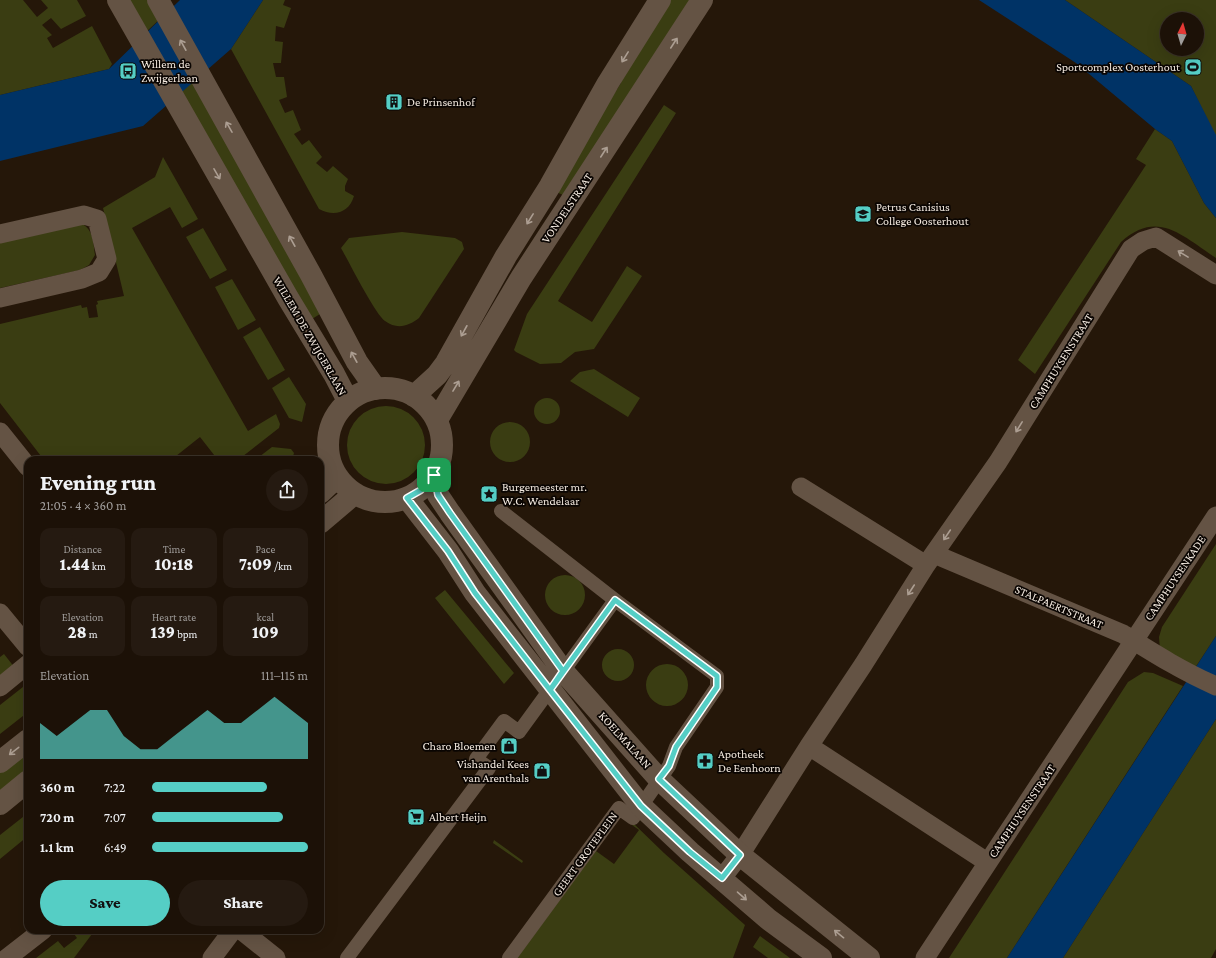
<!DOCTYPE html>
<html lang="en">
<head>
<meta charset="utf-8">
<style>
	:root { --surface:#1c1107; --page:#251a11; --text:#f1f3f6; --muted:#a09d9b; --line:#3a3128; --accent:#55cec5 }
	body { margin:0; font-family:"Crimson Pro",serif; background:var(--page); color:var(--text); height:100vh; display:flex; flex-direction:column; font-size:15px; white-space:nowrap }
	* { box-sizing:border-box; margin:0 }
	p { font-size:13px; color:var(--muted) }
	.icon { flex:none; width:22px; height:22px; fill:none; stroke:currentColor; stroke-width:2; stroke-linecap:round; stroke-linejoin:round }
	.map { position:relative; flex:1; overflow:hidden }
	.details { position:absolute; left:24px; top:456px; width:300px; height:478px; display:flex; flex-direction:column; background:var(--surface); border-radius:12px; box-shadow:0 4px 16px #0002,0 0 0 1px var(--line) }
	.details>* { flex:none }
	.needle { width:26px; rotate:5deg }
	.buttons { position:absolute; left:1160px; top:12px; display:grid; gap:8px }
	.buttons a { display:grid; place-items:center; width:44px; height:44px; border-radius:50%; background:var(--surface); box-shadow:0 4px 16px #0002,0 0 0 1px var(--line); font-size:20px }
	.pin { position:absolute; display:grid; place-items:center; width:34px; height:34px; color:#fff; margin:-17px; border-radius:8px; box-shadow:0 2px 6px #0006 }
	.round { display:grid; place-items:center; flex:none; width:42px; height:42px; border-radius:21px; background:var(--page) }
	.head { display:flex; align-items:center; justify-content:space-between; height:68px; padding:0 16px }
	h1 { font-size:22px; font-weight:800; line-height:30px }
	.stats { display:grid; grid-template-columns:repeat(3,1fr); gap:6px; height:68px; padding:4px 16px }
	.stats div { display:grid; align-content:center; border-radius:10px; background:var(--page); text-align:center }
	.stats b { font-size:17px; font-weight:800 }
	.stats small { font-size:11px; font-weight:400 }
	.stats p { font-size:11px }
	.chart { height:112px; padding:8px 16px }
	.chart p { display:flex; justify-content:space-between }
	.chart svg { width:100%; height:72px; margin-top:4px; fill:var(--accent); opacity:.7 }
	.cta { display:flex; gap:8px; margin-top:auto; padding:8px 16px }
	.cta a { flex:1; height:46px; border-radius:24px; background:var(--accent); color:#111; font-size:16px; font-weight:800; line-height:46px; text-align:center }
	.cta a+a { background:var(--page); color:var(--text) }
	ul { padding:0 16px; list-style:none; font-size:13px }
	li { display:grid; grid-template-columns:64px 48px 1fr; align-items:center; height:30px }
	li i { height:10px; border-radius:5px; background:var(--accent) }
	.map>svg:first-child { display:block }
</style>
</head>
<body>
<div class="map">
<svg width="1216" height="958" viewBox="0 0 1216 958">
	<rect width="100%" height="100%" fill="#251709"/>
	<path fill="#3a3d12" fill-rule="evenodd" d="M 0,0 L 23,0 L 37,17 L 48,8 L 41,0 L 77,0 L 86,16 L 61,29 L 51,18 L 42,25 L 52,35 L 47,38 L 53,48 L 92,26 L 112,64 L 109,69 L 0,95 Z
		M 127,0 L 150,0 L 161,18 L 146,32 Z
		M 263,0 L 285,0 L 283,5 L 291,8 L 284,28 L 276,26 L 275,41 L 283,42 L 281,63 L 273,63 L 276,77 L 284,77 L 287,97 L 279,100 L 285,113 L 293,110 L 301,130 L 294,134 L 302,145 L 309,140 L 322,157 L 316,163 L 327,172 L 333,166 L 348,179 L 345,186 L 345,191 L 354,196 C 349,213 334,217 319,209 L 231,49 Z
		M 669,0 L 695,0 L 565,196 L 552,190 L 621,83 L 619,77 Z
		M 1065,0 L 1216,0 L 1216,137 L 1191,86 ZM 1167,19 L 1197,19 L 1197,49 L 1167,49 Z
		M 196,79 L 320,314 L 312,319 L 179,93 Z
		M 664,105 L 676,113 L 558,301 L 592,322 L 627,266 L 642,276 L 594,349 L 575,352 L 561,363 L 540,364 L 516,352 L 514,350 L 527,314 Z
		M 1155,129 L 1172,141 L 1204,203 L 1216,218 L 1216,258 C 1182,236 1158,209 1121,242 L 1035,374 L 1018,360 L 1146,165 L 1136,159 Z
		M 163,157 L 198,219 L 182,228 L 170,207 L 132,228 L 248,431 L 276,414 L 280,424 L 279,428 L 238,460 L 218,460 L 200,437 L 171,460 L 44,460 L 0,403 L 0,324 L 81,305 L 82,308 L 87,307 L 89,318 L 98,317 L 96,305 L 98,304 L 97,301 L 124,296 L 103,208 L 155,177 Z
		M 80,222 C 94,231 93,240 95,255 L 89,265 L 80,270 L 0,288 L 0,239 Z
		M 203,228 L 227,270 L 210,279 L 186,237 Z
		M 402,232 L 455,238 L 462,242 L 464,249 L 419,318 C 409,326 397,330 385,321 C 375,314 349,262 341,248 L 349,238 Z
		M 232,279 L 256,320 L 238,330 L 215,287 Z
		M 260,327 L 285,370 L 268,380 L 243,337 Z
		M 594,369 L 640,398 L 628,417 L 570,381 L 580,372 Z
		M 289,377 L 306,404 L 302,422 L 289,418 L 272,388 Z
		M534 411a13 13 0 1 1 26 0a13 13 0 1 1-26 0Z
		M347 445a39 39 0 1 1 78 0a39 39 0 1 1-78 0Z
		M490 442a20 20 0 1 1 40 0a20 20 0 1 1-40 0Z
		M 272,447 L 291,449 L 294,453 L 292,460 L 255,460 Z
		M 1216,544 L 1216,636 L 1195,668 L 1160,650 L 1159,637 L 1162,627 Z
		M545 595a20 20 0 1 1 40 0a20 20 0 1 1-40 0Z
		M 445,590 L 514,673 L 504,684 L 435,598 Z
		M602 665a16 16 0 1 1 32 0a16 16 0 1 1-32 0Z
		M 4,654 L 15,668 L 0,680 L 0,657 Z
		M646 685a21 21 0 1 1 42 0a21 21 0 1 1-42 0Z
		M 1144,672 L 1153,673 L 1183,686 L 1007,958 L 949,958 L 1128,682 Z
		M 28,683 L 28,712 L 0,734 L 0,705 Z
		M 1216,719 L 1216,949 L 1211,958 L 1063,958 Z
		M 28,747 L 28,774 L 0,796 L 0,769 Z
		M 28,813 L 28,836 L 0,859 L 0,835 Z
		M 633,823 L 664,853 L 745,925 L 733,958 L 517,958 L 596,851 L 614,864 L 639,830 L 632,825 Z
		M 494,840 L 523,861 L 522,863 L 493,843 Z
		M 71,930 L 95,930 L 74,958 L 36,958 L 58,941 L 64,948 L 77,938 Z
		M 760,936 L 790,958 L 768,958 L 753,947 Z"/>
	<path fill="#036" d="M 180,0 L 263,0 L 231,49 L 143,126 L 0,161 L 0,95 L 109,69 Z
		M 979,0 L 1065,0 L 1191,86 L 1216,135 L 1216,218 L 1204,203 L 1172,141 L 1155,129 L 1076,63 Z
		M 1216,636 L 1216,719 L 1063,958 L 1007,958 Z"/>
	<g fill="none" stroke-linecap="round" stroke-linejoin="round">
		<path stroke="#645344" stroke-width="14" d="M 501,511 L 615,600 L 717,676 L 717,687 L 676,747 L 669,766 L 633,818 L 619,808 L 509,958
			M 347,958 L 489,768 L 476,759 L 504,721 L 519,732 L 615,600"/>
		<path stroke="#645344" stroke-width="19" d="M 0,234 L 84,215 L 97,219 L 107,259 L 99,272 L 82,279 L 0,298
			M 0,432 L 28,467
			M 801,487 L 926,565
			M 934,554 L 1123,634 C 1155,654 1182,671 1216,686
			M 0,613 L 28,647
			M 0,687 L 28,664
			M 987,862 L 809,746 L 863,665 L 926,565 L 998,462 L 1131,249 L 1143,241 L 1156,237 L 1216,275
			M 722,878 L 740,855 L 809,746
			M 241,930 L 276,958
			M 7,958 L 43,930
			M 212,958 L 233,930
			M 925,958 L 1216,516"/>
		<path stroke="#645344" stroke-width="22" d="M 118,0 L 288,298 L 334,374 L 348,401
			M 158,0 L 311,275 L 357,362 L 376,389
			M328 445a57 57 0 1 1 114 0a57 57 0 1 1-114 0Z
			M 414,396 L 437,375 L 446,363 L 506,256 L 550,186 L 608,83 L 660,0
			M 437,420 L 521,278 L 702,0
			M 434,475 L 438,495 L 450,513 L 563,671 L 659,779 L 740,855 L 869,958
			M 320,493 L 337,477
			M 407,498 L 448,551 L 475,593 L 641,806 L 690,852 L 768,919 L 821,958
			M 320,523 L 354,494
			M 0,762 L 28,740
			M 0,804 L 28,781"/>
	</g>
	<defs><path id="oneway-shaft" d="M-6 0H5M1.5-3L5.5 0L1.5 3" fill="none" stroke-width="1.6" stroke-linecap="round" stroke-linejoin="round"/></defs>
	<g stroke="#ac9e92">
		<use href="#oneway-shaft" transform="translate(674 43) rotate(-57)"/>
		<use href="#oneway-shaft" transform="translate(183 45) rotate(-119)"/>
		<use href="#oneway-shaft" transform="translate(625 57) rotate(122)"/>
		<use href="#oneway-shaft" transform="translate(229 127) rotate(-120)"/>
		<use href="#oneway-shaft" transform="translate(604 152) rotate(-57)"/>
		<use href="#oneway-shaft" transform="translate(217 174) rotate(60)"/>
		<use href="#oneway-shaft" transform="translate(530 219) rotate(122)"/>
		<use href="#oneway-shaft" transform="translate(292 241) rotate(-119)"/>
		<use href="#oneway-shaft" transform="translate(1183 254) rotate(-148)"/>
		<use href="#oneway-shaft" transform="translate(464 331) rotate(119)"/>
		<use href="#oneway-shaft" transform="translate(354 357) rotate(-119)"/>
		<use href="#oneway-shaft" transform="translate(456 386) rotate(-59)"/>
		<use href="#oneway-shaft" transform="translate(1019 427) rotate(122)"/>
		<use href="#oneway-shaft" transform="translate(947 535) rotate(124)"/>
		<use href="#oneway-shaft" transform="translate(911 590) rotate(123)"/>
		<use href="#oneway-shaft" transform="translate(14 751) rotate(142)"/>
		<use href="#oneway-shaft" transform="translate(742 896) rotate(41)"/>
		<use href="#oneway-shaft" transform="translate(839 934) rotate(-141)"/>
	</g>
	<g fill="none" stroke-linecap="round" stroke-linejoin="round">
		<g stroke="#fff" stroke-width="8">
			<path id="route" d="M 434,475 L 438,495 L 450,513 L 563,671 L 550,690 L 641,806 L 690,852 L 722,878 L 740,855 L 659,779 L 669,766 L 676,747 L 717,687 L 717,676 L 615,600 L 550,690 L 475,593 L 448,551 L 407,498 L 421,490 L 434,475"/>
		</g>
		<use href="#route" stroke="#55cec5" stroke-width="5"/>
	</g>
	<defs>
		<g id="stadium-square" transform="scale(0.9)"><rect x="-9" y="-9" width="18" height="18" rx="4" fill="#55cec5" stroke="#0a0502"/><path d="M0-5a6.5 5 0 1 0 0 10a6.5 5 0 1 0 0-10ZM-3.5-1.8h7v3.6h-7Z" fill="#111"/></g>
		<g id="bus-square" transform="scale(0.9)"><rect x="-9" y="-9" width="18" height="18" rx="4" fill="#55cec5" stroke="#0a0502"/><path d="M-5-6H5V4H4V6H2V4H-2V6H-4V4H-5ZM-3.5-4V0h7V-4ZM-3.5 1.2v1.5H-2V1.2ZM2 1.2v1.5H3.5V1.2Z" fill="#111"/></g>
		<g id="building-square" transform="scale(0.9)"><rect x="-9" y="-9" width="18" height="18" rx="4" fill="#55cec5" stroke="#0a0502"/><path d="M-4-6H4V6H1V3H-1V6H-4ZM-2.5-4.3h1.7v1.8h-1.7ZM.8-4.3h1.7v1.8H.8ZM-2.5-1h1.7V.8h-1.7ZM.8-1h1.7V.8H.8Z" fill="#111"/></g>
		<g id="school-square" transform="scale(0.9)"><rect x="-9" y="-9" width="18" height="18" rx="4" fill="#55cec5" stroke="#0a0502"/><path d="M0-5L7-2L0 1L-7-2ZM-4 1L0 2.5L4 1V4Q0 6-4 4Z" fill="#111"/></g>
		<g id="sight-square" transform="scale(0.9)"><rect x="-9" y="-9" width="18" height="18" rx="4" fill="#55cec5" stroke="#0a0502"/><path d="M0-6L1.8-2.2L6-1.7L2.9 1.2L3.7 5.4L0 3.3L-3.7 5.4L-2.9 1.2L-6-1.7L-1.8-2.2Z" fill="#111"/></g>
		<g id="shop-square" transform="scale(0.9)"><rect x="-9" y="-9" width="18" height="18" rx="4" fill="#55cec5" stroke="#0a0502"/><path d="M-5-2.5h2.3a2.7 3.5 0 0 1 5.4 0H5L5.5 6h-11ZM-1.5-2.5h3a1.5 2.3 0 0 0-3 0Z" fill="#111"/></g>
		<g id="pharmacy-square" transform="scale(0.9)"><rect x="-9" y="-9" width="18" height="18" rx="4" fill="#55cec5" stroke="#0a0502"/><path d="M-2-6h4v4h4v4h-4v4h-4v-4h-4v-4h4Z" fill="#111"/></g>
		<g id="supermarket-square" transform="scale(0.9)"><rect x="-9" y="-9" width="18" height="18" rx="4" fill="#55cec5" stroke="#0a0502"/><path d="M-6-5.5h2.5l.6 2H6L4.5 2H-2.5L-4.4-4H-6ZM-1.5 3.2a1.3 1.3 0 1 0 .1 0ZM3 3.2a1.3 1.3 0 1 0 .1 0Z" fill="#111"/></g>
	</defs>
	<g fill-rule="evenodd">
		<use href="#stadium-square" x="1193" y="67"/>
		<use href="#bus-square" x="128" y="71"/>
		<use href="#building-square" x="394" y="102"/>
		<use href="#school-square" x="863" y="214"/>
		<use href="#sight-square" x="489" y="494"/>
		<use href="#shop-square" x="509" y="746"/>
		<use href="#pharmacy-square" x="705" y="761"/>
		<use href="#shop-square" x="542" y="771"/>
		<use href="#supermarket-square" x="416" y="817"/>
	</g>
	<g text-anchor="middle" stroke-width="3.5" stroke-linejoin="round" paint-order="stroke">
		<g font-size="12" fill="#f3e9df" stroke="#0a0502" text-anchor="start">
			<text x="141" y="68">Willem de<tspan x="141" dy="14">Zwijgerlaan</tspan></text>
			<text x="1180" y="71" text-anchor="end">Sportcomplex Oosterhout</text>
			<text x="407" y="106">De Prinsenhof</text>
			<text x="876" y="211">Petrus Canisius<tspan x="876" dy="14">College Oosterhout</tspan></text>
			<text x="502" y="491">Burgemeester mr.<tspan x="502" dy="14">W.C. Wendelaar</tspan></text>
			<text x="496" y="750" text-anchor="end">Charo Bloemen</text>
			<text x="718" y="758">Apotheek<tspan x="718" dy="14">De Eenhoorn</tspan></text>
			<text x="529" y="768" text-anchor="end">Vishandel Kees<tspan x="529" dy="14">van Arenthals</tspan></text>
			<text x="429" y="821">Albert Heijn</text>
		</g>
		<g font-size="12" fill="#f3e9df" stroke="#0a0502">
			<text transform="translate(567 208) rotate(-56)" y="4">VONDELSTRAAT</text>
			<text transform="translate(310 336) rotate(60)" y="4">WILLEM DE ZWIJGERLAAN</text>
			<text transform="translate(1061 361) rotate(-58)" y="4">CAMPHUYSENSTRAAT</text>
			<text transform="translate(1175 578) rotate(-56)" y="4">CAMPHUYSENKADE</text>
			<text transform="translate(1059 607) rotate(23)" y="4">STALPAERTSTRAAT</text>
			<text transform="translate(625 740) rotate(48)" y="4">KOELMALAAN</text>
			<text transform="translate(1022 811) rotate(-56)" y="4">CAMPHUYSENSTRAAT</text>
			<text transform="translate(585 854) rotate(-54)" y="4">GEERT GROTEPLEIN</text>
		</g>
	</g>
</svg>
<div class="buttons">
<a><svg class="needle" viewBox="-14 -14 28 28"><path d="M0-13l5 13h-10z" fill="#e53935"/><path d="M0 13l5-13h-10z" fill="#a09d9b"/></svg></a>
</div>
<div class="pin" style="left:434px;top:475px;background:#1e9e55"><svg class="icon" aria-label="arrive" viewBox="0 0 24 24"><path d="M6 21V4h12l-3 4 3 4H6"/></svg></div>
<section class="details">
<div class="head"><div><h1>Evening run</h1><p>21:05 · 4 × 360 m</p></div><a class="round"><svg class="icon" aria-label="share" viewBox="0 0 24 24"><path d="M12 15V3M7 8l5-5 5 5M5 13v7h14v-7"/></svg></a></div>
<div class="stats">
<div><p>Distance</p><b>1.44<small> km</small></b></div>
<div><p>Time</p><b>10:18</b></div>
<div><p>Pace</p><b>7:09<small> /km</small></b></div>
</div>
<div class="stats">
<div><p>Elevation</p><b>28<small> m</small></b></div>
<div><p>Heart rate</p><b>139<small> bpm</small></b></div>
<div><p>kcal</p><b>109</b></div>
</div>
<div class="chart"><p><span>Elevation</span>111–115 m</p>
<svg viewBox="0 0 160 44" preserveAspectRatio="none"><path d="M0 44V22L10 30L20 22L30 14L40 14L50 30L60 38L70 38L80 30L90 22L100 14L110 22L120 22L130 14L140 6L150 14L160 22V44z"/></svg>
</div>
<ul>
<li><b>360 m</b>7:22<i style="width:74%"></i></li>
<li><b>720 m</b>7:07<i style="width:84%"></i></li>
<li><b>1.1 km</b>6:49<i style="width:100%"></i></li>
</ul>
<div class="cta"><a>Save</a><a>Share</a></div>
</section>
</div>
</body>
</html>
